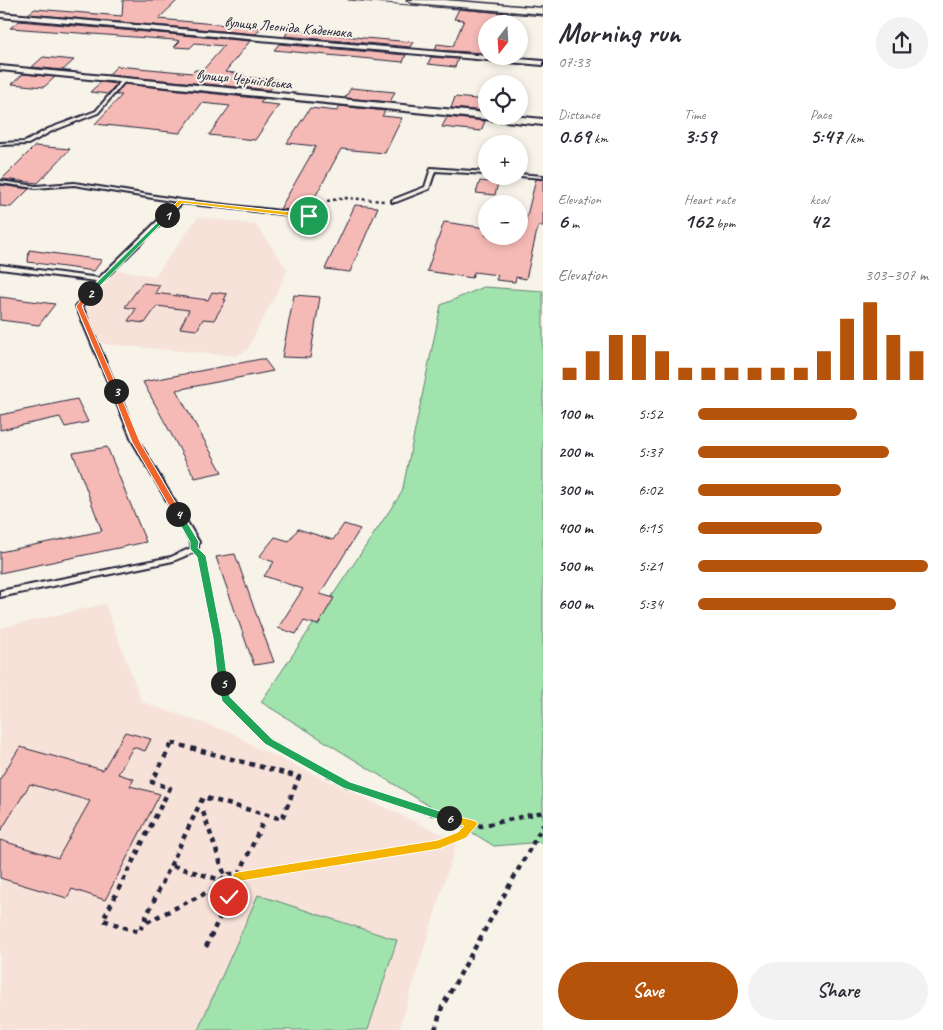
<!DOCTYPE html>
<html lang="en">
<head>
<meta charset="utf-8">
<style>
	:root { --surface:#fff; --page:#f2f2f3; --text:#2b2b33; --muted:#7c7c81; --accent:#b45309 }
	body { margin:0; font-family:Caveat,sans-serif; background:var(--page); color:var(--text); height:100vh; display:flex; flex-direction:column; font-size:19px; white-space:nowrap }
	* { box-sizing:border-box; margin:0 }
	p { font-size:16px; color:var(--muted) }
	.icon { flex:none; width:28px; height:28px; fill:none; stroke:currentColor; stroke-width:2; stroke-linecap:round; stroke-linejoin:round }
	.map { position:relative; flex:1; overflow:hidden }
	.drawer { display:flex; flex-direction:column; background:var(--surface); width:400px }
	.drawer>* { flex:none }
	.needle { width:32px; rotate:197deg }
	.tools { position:absolute; left:478px; top:15px; display:grid; gap:10px }
	.tools a { display:grid; place-items:center; width:50px; height:50px; border-radius:50%; background:var(--surface); box-shadow:0 2px 8px #0003; font-size:25px }
	.pin { position:absolute; display:grid; place-items:center; width:42px; height:42px; color:#fff; margin:-21px; border:2px solid #fff; border-radius:50%; box-shadow:0 1px 5px #0007 }
	.km { position:absolute; width:25px; height:25px; margin:-12px; border-radius:50%; background:#222; color:#fff; font-size:14px; line-height:25px; text-align:center }
	.round { display:grid; place-items:center; flex:none; width:52px; height:52px; border-radius:26px; background:var(--page) }
	.overview { display:flex; align-items:center; justify-content:space-between; height:85px; padding:0 15px }
	h1 { font-size:28px; font-weight:600; line-height:38px }
	.metrics { display:grid; grid-template-columns:repeat(3,1fr); gap:8px; height:85px; padding:5px 15px }
	.metrics div { display:grid; align-content:center }
	.metrics b { font-size:21px; font-weight:600 }
	.metrics small { font-size:14px; font-weight:400 }
	.metrics p { font-size:14px }
	.chart { height:140px; padding:10px 15px }
	.chart p { display:flex; justify-content:space-between }
	.chart svg { width:100%; height:90px; margin-top:5px; stroke:var(--accent); stroke-width:6 }
	.action { display:flex; gap:10px; margin-top:auto; padding:10px 15px }
	.action a { flex:1; height:58px; border-radius:30px; background:var(--accent); color:#fff; font-size:20px; font-weight:600; line-height:58px; text-align:center }
	.action a+a { background:var(--page); color:var(--text) }
	ul { padding:0 15px; list-style:none; font-size:16px }
	li { display:grid; grid-template-columns:80px 60px 1fr; align-items:center; height:38px }
	li i { height:12px; border-radius:6px; background:var(--accent) }
	main { display:flex; flex:1; min-height:0 }
	.map>svg:first-child { display:block }
</style>
</head>
<body>
<main>
<div class="map">
<svg width="543" height="1030" viewBox="0 0 543 1030">
	<rect width="100%" height="100%" fill="#f7f3e8"/>
	<filter id="ink" filterUnits="userSpaceOnUse"><feTurbulence type="fractalNoise" baseFrequency=".02" numOctaves="2"/><feDisplacementMap in="SourceGraphic" scale="10" xChannelSelector="R" yChannelSelector="G"/><feConvolveMatrix kernelMatrix="1 2 1 2 8 2 1 2 1" color-interpolation-filters="sRGB"/></filter>
	<g filter="url(#ink)">
		<path fill="#f7e2d9" d="M 198,217 L 256,225 L 288,270 L 247,350 L 236,356 L 102,344 L 85,307 L 117,270 L 155,276 Z
			M 105,604 L 142,702 L 232,733 L 257,748 L 457,841 L 399,1030 L 0,1030 L 0,628 Z"/>
		<path fill="#a1e3ad" stroke="#628274" d="M 484,287 L 543,291 L 543,842 L 494,846 L 261,702 L 402,492 L 441,305 Z
			M 258,895 L 397,940 L 368,1030 L 198,1030 Z"/>
		<path fill="#f6bab6" stroke="#22223b" d="M 123,0 L 178,0 L 158,19 L 261,28 L 256,34 L 28,14 L 35,9 L 122,16 Z
			M 459,9 L 504,13 L 499,24 L 486,24 L 486,53 L 435,50 L 437,44 L 453,46 L 464,20 L 454,19 Z
			M 19,21 L 250,41 L 225,72 L 244,74 L 242,77 L 277,80 L 270,90 L 108,75 L 117,66 L 192,73 L 195,70 L 203,70 L 224,46 L 195,43 L 190,48 L 174,47 L 180,41 L 175,40 L 10,28 Z
			M 289,30 L 364,38 L 413,42 L 410,47 L 285,36 Z
			M 279,44 L 406,55 L 403,62 L 274,50 Z
			M 43,57 L 74,60 L 63,70 L 32,67 Z
			M 431,57 L 458,59 L 455,67 L 428,64 Z
			M 23,74 L 55,77 L 44,87 L 12,84 Z
			M 101,82 L 116,84 L 108,94 L 90,92 Z
			M 124,84 L 264,99 L 260,103 L 279,105 L 255,140 L 209,135 L 230,106 L 202,103 L 180,133 L 95,124 L 122,95 L 116,95 Z
			M 351,88 L 395,92 L 390,102 L 345,98 Z
			M 455,97 L 486,100 L 486,111 L 451,108 Z
			M 340,106 L 385,111 L 382,116 L 402,118 L 385,153 L 341,149 L 307,212 L 280,209 L 316,146 L 287,143 L 310,108 L 337,111 Z
			M 447,117 L 485,121 L 481,131 L 442,127 Z
			M 35,146 L 70,149 L 38,183 L 2,179 Z
			M 536,179 L 543,180 L 543,226 L 538,226 L 526,279 L 516,277 L 515,282 L 496,280 L 498,275 L 474,272 L 472,278 L 427,271 L 444,222 L 486,228 L 486,236 L 522,236 Z
			M 480,181 L 498,183 L 495,195 L 476,193 Z
			M 0,185 L 29,189 L 11,207 L 0,206 Z
			M 355,205 L 378,207 L 350,272 L 325,269 Z
			M 29,250 L 102,260 L 94,271 L 28,262 Z
			M 142,283 L 160,285 L 155,293 L 208,300 L 212,292 L 227,294 L 224,300 L 226,300 L 214,320 L 203,319 L 197,330 L 180,328 L 189,310 L 157,306 L 145,323 L 128,321 L 136,309 L 125,307 Z
			M 294,295 L 320,297 L 310,358 L 282,357 Z
			M 0,297 L 55,304 L 39,325 L 0,320 Z
			M 261,359 L 264,359 L 273,371 L 176,390 L 222,472 L 195,478 L 143,382 Z
			M 77,399 L 88,422 L 65,427 L 60,417 L 0,430 L 0,415 Z
			M 107,447 L 146,542 L 0,573 L 0,552 L 102,531 L 73,453 Z
			M 344,524 L 360,529 L 320,594 L 334,598 L 318,625 L 304,621 L 296,634 L 278,628 L 303,589 L 264,576 L 274,562 L 259,557 L 275,537 L 289,541 L 298,529 L 333,540 Z
			M 235,554 L 255,611 L 274,662 L 254,665 L 216,557 Z
			M 125,732 L 151,739 L 145,751 L 133,747 L 118,774 L 134,779 L 130,786 L 160,794 L 105,900 L 72,889 L 67,898 L 0,878 L 0,840 L 58,858 L 90,801 L 30,784 L 0,832 L 0,779 L 20,747 L 103,770 Z"/>
		<g fill="none" stroke-linecap="round" stroke-linejoin="round">
			<g stroke="#22223b" stroke-width="4">
				<path id="lane" d="M 122,80 L 125,81 L 98,113 L 52,131 L 28,144 L 0,145 L 0,143 L 25,142 L 48,129 L 96,111 Z
					M 431,168 L 486,172 L 486,174 L 435,171 L 429,189 L 396,202 L 392,202 L 392,200 L 425,187 Z
					M 519,174 L 543,176 L 543,178 L 519,176 Z
					M 0,181 L 36,186 L 74,183 L 181,200 L 308,214 L 318,204 L 322,205 L 309,217 L 182,203 L 102,281 L 82,306 L 139,442 L 199,542 L 197,551 L 173,561 L 0,597 L 0,591 L 171,557 L 191,548 L 191,542 L 133,442 L 76,306 L 96,281 L 0,269 L 0,265 L 99,278 L 177,202 L 74,185 L 36,188 L 0,183 Z"/>
			</g>
			<g stroke="#22223b" stroke-width="4">
				<path id="street" d="M 0,13 L 543,61 L 543,65 L 0,17 Z
					M 0,66 L 486,113 L 486,116 L 513,116 L 543,119 L 543,125 L 0,70 Z"/>
			</g>
			<g stroke="#22223b" stroke-width="3">
				<path id="secondary" d="M 407,0 L 445,0 L 543,8 L 543,14 L 412,3 Z"/>
			</g>
			<path stroke="#22223b" stroke-width="2.5" stroke-dasharray="3 3" stroke-linecap="butt" d="M 327,201 L 346,198 L 385,201"/>
			<path stroke="#22223b" stroke-width="3" stroke-dasharray="4 4" stroke-linecap="butt" d="M 201,556 L 220,659"/>
			<path stroke="#22223b" stroke-width="4.5" stroke-dasharray="5 5" stroke-linecap="butt" d="M 220,657 L 225,698 L 269,742 L 346,785 L 439,816 L 481,826 L 543,812
				M 172,743 L 299,777 L 282,819 L 203,797 L 139,932 L 103,920 L 170,788 L 152,782 Z
				M 203,812 L 225,876
				M 173,866 L 221,880
				M 238,877 L 439,844 L 462,835 L 472,825
				M 229,897 L 221,890 L 221,880 L 229,874 L 239,874
				M 147,922 L 220,886
				M 206,947 L 262,824
				M 435,1030 L 442,1007 L 543,825"/>
			<use href="#lane" fill="#f7f3e8" fill-rule="evenodd"/>
			<use href="#street" fill="#f7f3e8" fill-rule="evenodd"/>
			<use href="#secondary" fill="#f7f3e8" fill-rule="evenodd"/>
			<path stroke="#22223b" stroke-width="1" d="M 348,0 L 543,16"/>
		</g>
	</g>
	<path fill="#f5b400" stroke="#fff" d="M 179,200 L 309,214 L 312,216 L 309,218 L 182,203 L 169,216 L 165,216 L 165,214 Z"/>
	<path fill="#22a559" stroke="#fff" d="M 167,213 L 169,216 L 92,294 L 88,294 L 88,291 Z"/>
	<path fill="#f0652b" stroke="#fff" d="M 88,291 L 93,293 L 82,306 L 119,391 L 118,392 L 112,391 L 76,306 Z"/>
	<path fill="#f0652b" stroke="#fff" d="M 113,389 L 119,391 L 140,442 L 182,514 L 181,516 L 175,516 L 132,442 L 112,391 Z"/>
	<path fill="#22a559" stroke="#fff" d="M 175,512 L 181,512 L 199,542 L 198,548 L 206,556 L 222,638 L 228,683 L 223,686 L 218,683 L 213,638 L 197,557 L 190,549 L 190,542 L 174,514 Z"/>
	<path fill="#22a559" stroke="#fff" d="M 223,679 L 228,683 L 230,697 L 272,739 L 350,782 L 452,815 L 454,818 L 452,821 L 449,823 L 343,788 L 265,744 L 222,701 L 218,683 Z"/>
	<path fill="#f5b400" stroke="#fff" d="M 449,814 L 476,821 L 478,824 L 466,838 L 439,849 L 241,881 L 233,900 L 225,900 L 223,897 L 234,873 L 238,872 L 438,840 L 458,832 L 464,826 L 445,821 L 443,818 L 445,815 Z"/>
	<g text-anchor="middle" stroke-width="4" stroke-linejoin="round" paint-order="stroke">
		<g font-size="15" fill="#22223b" stroke="#f7f3e8">
			<text transform="translate(288 27) rotate(5)" y="5">вулиця Леоніда Каденюка</text>
			<text transform="translate(244 79) rotate(6)" y="5">вулиця Чернігівська</text>
		</g>
	</g>
</svg>
<div class="tools">
<a><svg class="needle" viewBox="-14 -14 28 28"><path d="M0-13l5 13h-10z" fill="#e53935"/><path d="M0 13l5-13h-10z" fill="#7c7c81"/></svg></a>
<a><svg class="icon" aria-label="locate" viewBox="0 0 24 24"><circle cx="12" cy="12" r="6"/><path d="M12 2v4M12 18v4M2 12h4M18 12h4"/></svg></a>
<a>+</a>
<a>−</a>
</div>
<div class="pin" style="left:309px;top:216px;background:#1e9e55"><svg class="icon" aria-label="arrive" viewBox="0 0 24 24"><path d="M6 21V4h12l-3 4 3 4H6"/></svg></div>
<div class="pin" style="left:229px;top:897px;background:#d93025"><svg class="icon" aria-label="check" viewBox="0 0 24 24"><path d="M5 12l5 5 9-10"/></svg></div>
<b class="km" style="left:167px;top:215px">1</b>
<b class="km" style="left:90px;top:293px">2</b>
<b class="km" style="left:116px;top:391px">3</b>
<b class="km" style="left:178px;top:514px">4</b>
<b class="km" style="left:223px;top:683px">5</b>
<b class="km" style="left:449px;top:818px">6</b>
</div>
<section class="drawer">
<div class="overview"><div><h1>Morning run</h1><p>07:33</p></div><a class="round"><svg class="icon" aria-label="share" viewBox="0 0 24 24"><path d="M12 15V3M7 8l5-5 5 5M5 13v7h14v-7"/></svg></a></div>
<div class="metrics">
<div><p>Distance</p><b>0.69<small> km</small></b></div>
<div><p>Time</p><b>3:59</b></div>
<div><p>Pace</p><b>5:47<small> /km</small></b></div>
</div>
<div class="metrics">
<div><p>Elevation</p><b>6<small> m</small></b></div>
<div><p>Heart rate</p><b>162<small> bpm</small></b></div>
<div><p>kcal</p><b>42</b></div>
</div>
<div class="chart"><p><span>Elevation</span>303–307 m</p>
<svg viewBox="0 0 160 44" preserveAspectRatio="none"><path d="M5 44V38M15 44V30M25 44V22M35 44V22M45 44V30M55 44V38M65 44V38M75 44V38M85 44V38M95 44V38M105 44V38M115 44V30M125 44V14M135 44V6M145 44V22M155 44V30"/></svg>
</div>
<ul>
<li><b>100 m</b>5:52<i style="width:69%"></i></li>
<li><b>200 m</b>5:37<i style="width:83%"></i></li>
<li><b>300 m</b>6:02<i style="width:62%"></i></li>
<li><b>400 m</b>6:15<i style="width:54%"></i></li>
<li><b>500 m</b>5:21<i style="width:100%"></i></li>
<li><b>600 m</b>5:34<i style="width:86%"></i></li>
</ul>
<div class="action"><a>Save</a><a>Share</a></div>
</section>
</main>
</body>
</html>
